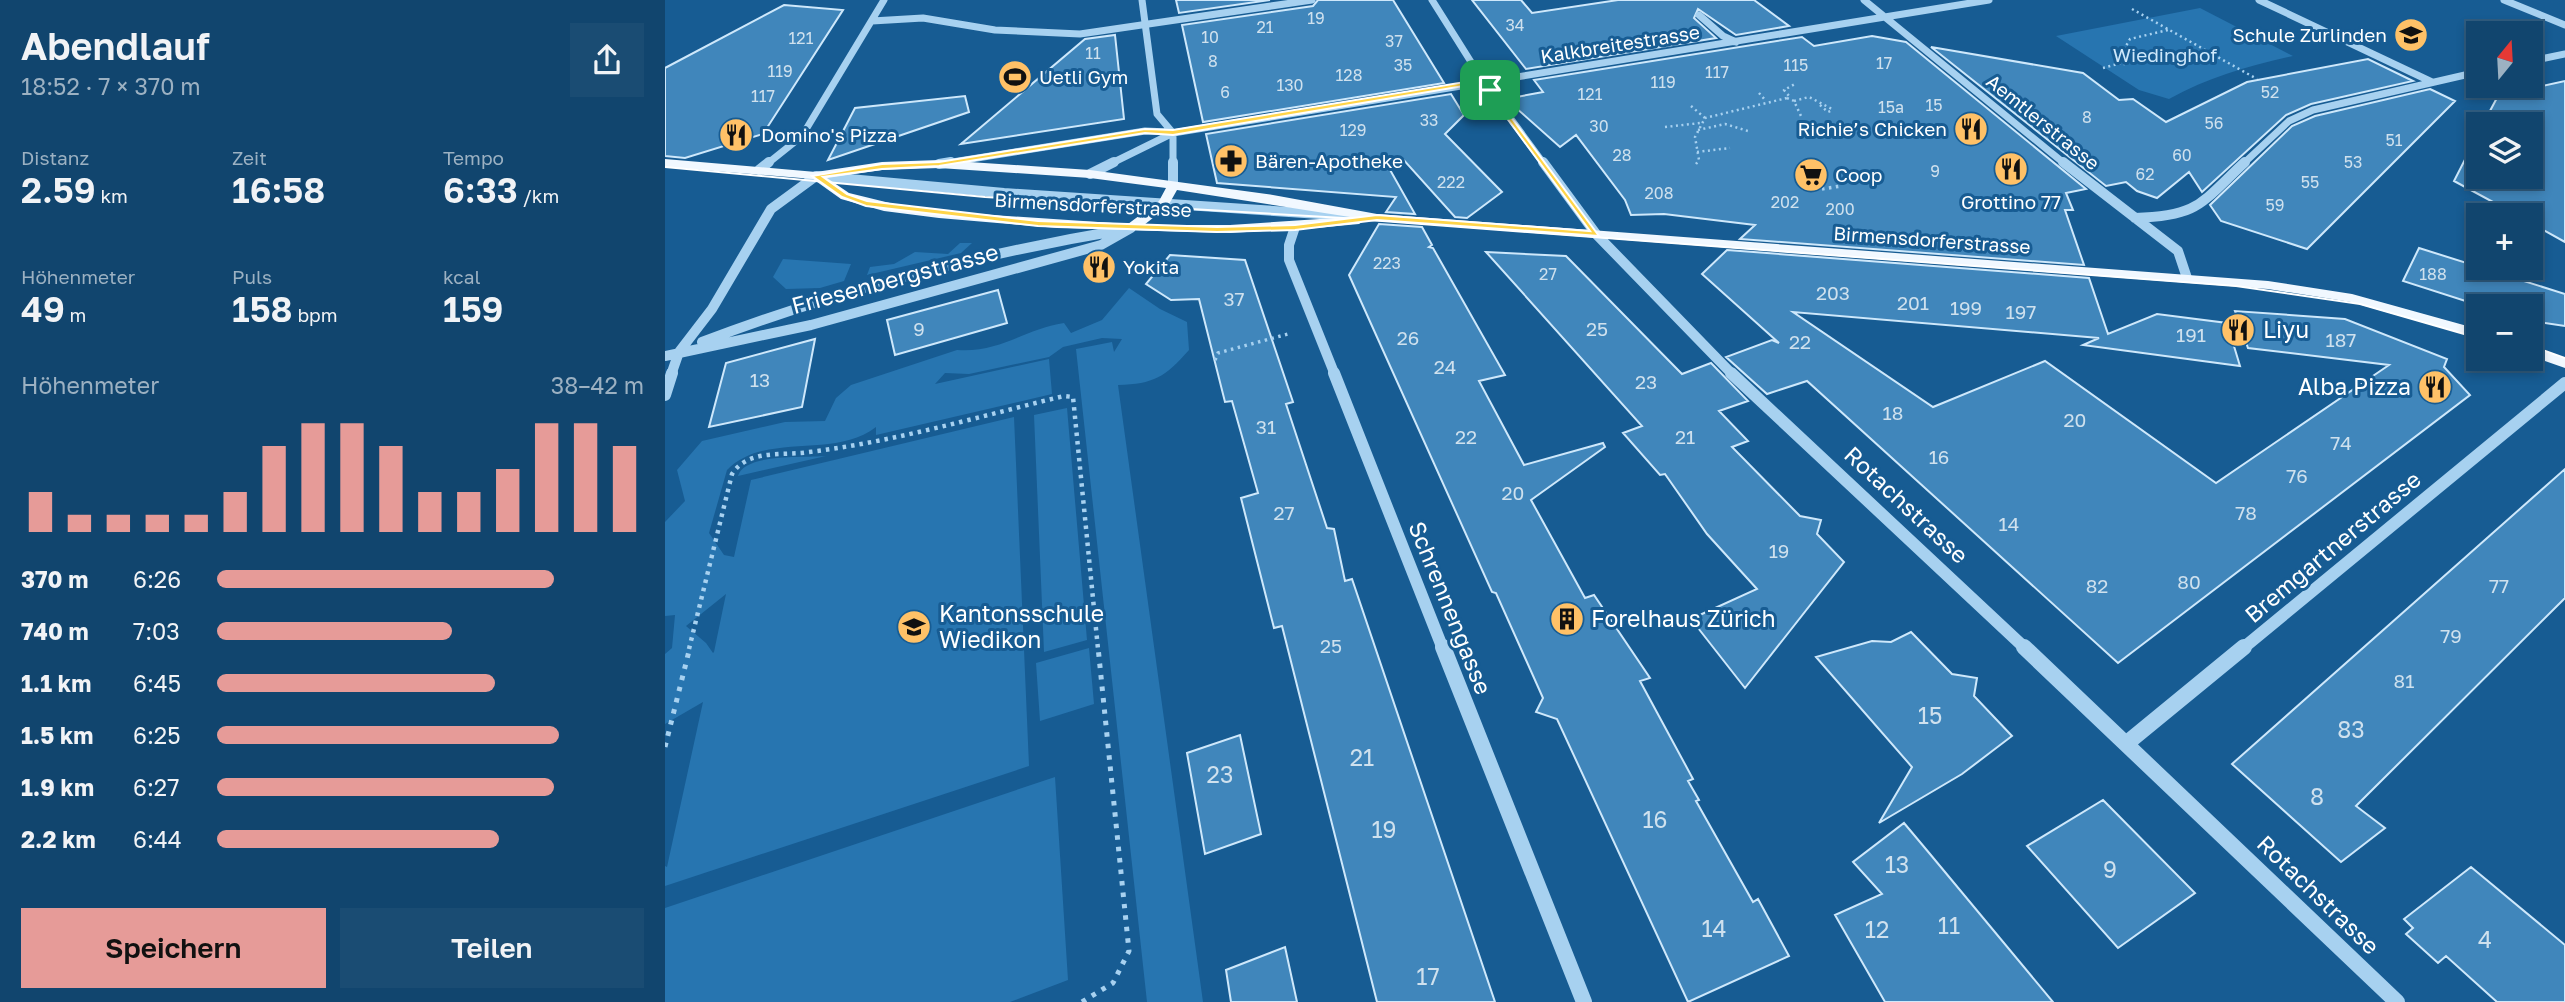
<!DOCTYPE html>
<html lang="de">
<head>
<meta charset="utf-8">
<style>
	:root { --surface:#11456e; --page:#1a4c73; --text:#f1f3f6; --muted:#9cb1c2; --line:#305d81; --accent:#e69b98 }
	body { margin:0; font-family:"Golos Text",sans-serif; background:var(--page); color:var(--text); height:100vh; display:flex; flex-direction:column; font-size:26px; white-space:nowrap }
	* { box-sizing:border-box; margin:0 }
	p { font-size:23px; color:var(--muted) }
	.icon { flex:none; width:38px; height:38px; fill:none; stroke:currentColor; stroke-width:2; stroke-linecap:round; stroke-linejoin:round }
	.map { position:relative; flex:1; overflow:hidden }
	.panel { display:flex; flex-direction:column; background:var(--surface); width:665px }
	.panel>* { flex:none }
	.needle { width:46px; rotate:18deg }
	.buttons { position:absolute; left:1801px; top:21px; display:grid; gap:14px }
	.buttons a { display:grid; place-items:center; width:77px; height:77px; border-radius:0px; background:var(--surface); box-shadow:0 4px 10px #0003,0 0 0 2px var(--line); font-size:35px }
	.pin { position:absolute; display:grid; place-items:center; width:60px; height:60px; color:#fff; margin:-30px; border-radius:14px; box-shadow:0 4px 10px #0006 }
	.round { display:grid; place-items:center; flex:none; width:74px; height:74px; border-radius:0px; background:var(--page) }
	.headline { display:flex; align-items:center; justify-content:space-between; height:119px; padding:0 21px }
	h1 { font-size:38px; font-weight:600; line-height:52px }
	.figures { display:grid; grid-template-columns:repeat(3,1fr); gap:10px; height:119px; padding:7px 21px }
	.figures div { display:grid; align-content:center }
	.figures b { font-size:35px; font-weight:600 }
	.figures small { font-size:19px; font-weight:400 }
	.figures p { font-size:19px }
	.chart { height:196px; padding:14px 21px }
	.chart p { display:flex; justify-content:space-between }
	.chart svg { width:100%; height:126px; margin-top:7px; stroke:var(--accent); stroke-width:6 }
	.cta { display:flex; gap:14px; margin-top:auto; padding:14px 21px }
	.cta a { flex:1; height:80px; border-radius:0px; background:var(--accent); color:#111; font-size:28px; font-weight:600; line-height:80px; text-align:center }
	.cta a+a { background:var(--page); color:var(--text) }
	ul { padding:0 21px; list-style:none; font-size:23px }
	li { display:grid; grid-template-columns:112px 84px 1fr; align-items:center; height:52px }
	li i { height:18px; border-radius:9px; background:var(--accent) }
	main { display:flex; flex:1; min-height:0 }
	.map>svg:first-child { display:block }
</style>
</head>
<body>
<main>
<section class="panel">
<div class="headline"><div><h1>Abendlauf</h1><p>18:52 · 7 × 370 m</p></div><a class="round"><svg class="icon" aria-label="share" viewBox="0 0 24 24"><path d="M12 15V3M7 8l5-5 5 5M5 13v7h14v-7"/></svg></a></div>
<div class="figures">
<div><p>Distanz</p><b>2.59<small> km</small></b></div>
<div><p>Zeit</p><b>16:58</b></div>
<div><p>Tempo</p><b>6:33<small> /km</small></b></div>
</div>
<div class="figures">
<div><p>Höhenmeter</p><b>49<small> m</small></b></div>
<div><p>Puls</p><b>158<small> bpm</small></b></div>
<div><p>kcal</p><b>159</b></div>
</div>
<div class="chart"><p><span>Höhenmeter</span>38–42 m</p>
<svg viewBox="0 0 160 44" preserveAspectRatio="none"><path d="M5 44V30M15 44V38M25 44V38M35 44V38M45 44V38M55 44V30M65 44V14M75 44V6M85 44V6M95 44V14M105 44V30M115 44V30M125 44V22M135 44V6M145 44V6M155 44V14"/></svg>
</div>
<ul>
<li><b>370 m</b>6:26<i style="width:79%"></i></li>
<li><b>740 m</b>7:03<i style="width:55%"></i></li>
<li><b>1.1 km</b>6:45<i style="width:65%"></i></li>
<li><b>1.5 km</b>6:25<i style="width:80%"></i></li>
<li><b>1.9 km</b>6:27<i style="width:79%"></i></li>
<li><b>2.2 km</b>6:44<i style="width:66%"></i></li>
</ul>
<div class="cta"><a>Speichern</a><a>Teilen</a></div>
</section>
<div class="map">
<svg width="1900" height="1002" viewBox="0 0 1900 1002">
	<rect width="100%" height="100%" fill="#175c93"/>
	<path fill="#2775b0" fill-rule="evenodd" d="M 1535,8 L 1628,56 C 1583,66 1544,77 1504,99 L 1474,90 L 1391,36 Z
		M 295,243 L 307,243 L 296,253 L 202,275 L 205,267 L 229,264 L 250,252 L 283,254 Z
		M 118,259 L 186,264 L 179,281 L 155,288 L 121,289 L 108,277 Z
		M 464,288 L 495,309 L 522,322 L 524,350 C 500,377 489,384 453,385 L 538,1002 L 482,1002 L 411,349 L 447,342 L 449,352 L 457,339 L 437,338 L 398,347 L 384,357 L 304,374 L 280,373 L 270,384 L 384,359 L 387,394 L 211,435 L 211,427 C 168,460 100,431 62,470 L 44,533 L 59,555 L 69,557 L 86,480 L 349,417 L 364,766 L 0,886 L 0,866 L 2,867 L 38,702 L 0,724 L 0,654 L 7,648 L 10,615 L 0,616 L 0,522 L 20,501 L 12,470 L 37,441 L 120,422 L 160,421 L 171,398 L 186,385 L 292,350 C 336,353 359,329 399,323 L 406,333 L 437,320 ZM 61,594 L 49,652 L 48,653 L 41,643 L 21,626 Z
		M 402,408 L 422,640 L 379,652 L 369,415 Z
		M 161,456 L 73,476 C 79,453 140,458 161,456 Z
		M 424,648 L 429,704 L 375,721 L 371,663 Z
		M 390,777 L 403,980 L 345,1002 L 0,1002 L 0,908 Z"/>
	<path fill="#4086bb" stroke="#cee8fb" stroke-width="2" d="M 511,0 L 605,0 L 514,13 Z
		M 653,0 L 728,0 L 779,83 L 538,122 L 517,25 L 648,6 Z
		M 807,0 L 856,0 L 867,13 L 953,0 L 1089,0 L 1124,26 L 1071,35 L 1033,9 L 1029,18 L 1051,38 L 861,69 Z
		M 119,5 L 178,10 L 98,134 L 20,158 L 0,156 L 0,68 Z
		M 450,35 L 459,119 L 296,144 L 420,39 Z
		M 1207,36 L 1241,42 L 1421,189 L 1401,193 L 1408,210 L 1400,210 L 1419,265 L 1075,239 L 1090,225 L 999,214 L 966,215 L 960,200 L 911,135 L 895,147 L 841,99 L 878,92 L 869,80 L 1137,37 L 1149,46 Z
		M 1266,47 L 1418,73 L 1454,100 L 1468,99 L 1501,122 L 1582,82 L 1703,59 L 1748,81 L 1646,104 L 1621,115 L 1537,192 L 1524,172 L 1492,198 L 1472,191 L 1461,182 L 1441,186 Z
		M 1900,81 L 1900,242 L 1866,223 L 1866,215 L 1852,215 L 1789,181 L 1813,134 L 1813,177 L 1866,177 L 1866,124 L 1818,124 L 1833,96 Z
		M 1765,89 L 1790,101 L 1642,249 L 1556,221 L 1545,205 L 1627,126 L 1650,116 Z
		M 786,94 L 799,115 L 780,134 L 837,192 L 802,218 L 790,217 L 737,158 L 724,168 L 750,214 L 721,212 L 731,197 L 552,183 L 541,134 Z
		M 300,96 L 304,112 L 163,160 L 190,108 Z
		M 714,224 L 757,227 L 767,245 L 764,247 L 768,248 L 840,375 L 814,381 L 859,465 L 938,443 L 940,447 L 866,500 L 920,598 L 929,595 L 985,678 L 975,681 L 1028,779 L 1023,781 L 1034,800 L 1031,801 L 1088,902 L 1093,899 L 1124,956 L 1023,1002 L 892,719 L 871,712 L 878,698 L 831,593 L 827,592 L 684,275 Z
		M 1754,248 L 1900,294 L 1900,326 L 1866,321 L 1866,306 L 1816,306 L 1738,281 Z
		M 1062,250 L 1424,278 L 1443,334 L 1492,314 L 1562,323 L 1575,366 L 1418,345 L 1434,338 L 1128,312 L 1268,407 L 1380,361 L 1551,483 L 1724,365 L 1583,348 L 1570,311 L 1680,319 L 1782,359 L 1779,367 L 1805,395 L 1453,663 L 1142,381 L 1102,394 L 1061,357 L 1107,340 L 1114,343 L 1037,274 Z
		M 821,252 L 901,256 L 1017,374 L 1046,363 L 1083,401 L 1054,411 L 1083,441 L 1067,447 L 1135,516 L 1156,520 L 1152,534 L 1179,562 L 1080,688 L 1026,619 L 1092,589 L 1042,534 L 1000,474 L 995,475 L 958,433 L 977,426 Z
		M 505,255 L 580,260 L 628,402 L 621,404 L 662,528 L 669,529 L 680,581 L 687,579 L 830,1002 L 712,1002 L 617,626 L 609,628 L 576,498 L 593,493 L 567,401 L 560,402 L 534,299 L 506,300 L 481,284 Z
		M 333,290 L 342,323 L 230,355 L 222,320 Z
		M 150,339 L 137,407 L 44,427 L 61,363 Z
		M 1900,469 L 1900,598 L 1691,806 L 1720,828 L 1676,862 L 1567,764 Z
		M 1246,632 L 1287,674 L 1312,678 L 1309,696 L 1347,736 L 1297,774 L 1214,823 L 1247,767 L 1151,657 L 1207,641 L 1226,642 Z
		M 575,735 L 596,834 L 540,854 L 522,753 Z
		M 1438,800 L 1530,893 L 1453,948 L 1362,846 Z
		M 1239,823 L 1265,854 L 1388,1002 L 1220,1002 L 1170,915 L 1217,894 L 1188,862 Z
		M 1806,867 L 1900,945 L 1900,1002 L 1832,1002 L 1781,956 L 1773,963 L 1741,934 L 1748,928 L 1739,919 Z
		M 620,947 L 632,1002 L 566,1002 L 561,970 Z"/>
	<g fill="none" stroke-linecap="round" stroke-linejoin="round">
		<path stroke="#a7d1f0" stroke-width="2.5" stroke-dasharray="2 3.5" stroke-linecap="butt" d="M 1467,9 L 1592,79
			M 1460,65 L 1456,55 L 1465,39 L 1503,30
			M 1438,68 L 1492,53 L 1548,55
			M 1094,93 L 1101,101
			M 1122,98 L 1129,101 L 1136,116
			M 1129,101 L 1144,97 L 1167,109
			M 1155,105 L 1163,112 L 1168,110
			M 1026,106 L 1040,118
			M 1000,127 L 1035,123
			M 1033,130 L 1060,124 L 1083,131
			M 1032,152 L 1065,148
			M 1031,164 L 1034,160 L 1030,137 L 1040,118 L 1122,98 L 1124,96 L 1119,90 L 1130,84"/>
		<path stroke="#a7d1f0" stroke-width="3.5" stroke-dasharray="2.5 4.5" stroke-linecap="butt" d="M 1157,189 L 1176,186
			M 550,360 L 553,353 L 623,334"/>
		<path stroke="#a7d1f0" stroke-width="4.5" stroke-dasharray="3.5 5" stroke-linecap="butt" d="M 24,649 L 67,474 C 82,451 111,455 136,453 C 225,443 312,417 399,396 L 408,397 L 433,649"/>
		<path stroke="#a7d1f0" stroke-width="5" stroke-dasharray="4.5 7" stroke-linecap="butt" d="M 0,747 L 25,647
			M 417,1002 L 448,983 L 464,951 L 433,647"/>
		<path stroke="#a7d1f0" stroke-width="7" d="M 477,0 L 492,114 L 508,133
			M 767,0 L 818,81 L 879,164
			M 1199,0 L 1400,164
			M 1594,0 L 1767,82
			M 1839,0 L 1900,25
			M 1034,15 L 1058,36 L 1071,42
			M 207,21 L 258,18 L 330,30 L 415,34 L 647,0
			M 1866,61 L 1900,54
			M 508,133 L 508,164
			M 102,164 L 137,136 L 219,0
			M 275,164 L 480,131 L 504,132
			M 445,164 L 508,133 L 1324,0
			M 1578,164 L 1624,121 L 1648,110 L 1813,72"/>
		<path stroke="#a7d1f0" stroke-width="10" d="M 508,162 L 508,186
			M 878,162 L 931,234 L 1068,375
			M 1398,162 L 1513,251 L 1522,278
			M 274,164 L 286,162
			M 94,170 L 104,162
			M 425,174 L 449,162
			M 1470,218 C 1534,216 1535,204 1580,162
			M 630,227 L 624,245 L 624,260 L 670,375
			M 37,342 C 173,290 318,253 462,229
			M 0,356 L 146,325 L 436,245 L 466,228
			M 6,375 L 14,352 L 47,309 L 106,209 L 151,176 L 339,193 L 685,216"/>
		<path stroke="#a7d1f0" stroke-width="12" d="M 669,373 L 778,649
			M 1066,373 L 1361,649
			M 0,395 L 7,373
			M 1577,649 L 1900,383"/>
		<path stroke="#a7d1f0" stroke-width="16" d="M 778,647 L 919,1002
			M 1359,647 L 1732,1002
			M 1462,743 L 1579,647"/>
		<path fill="#f1f8ff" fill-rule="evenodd" d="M 0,159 L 151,172 L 217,162 L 274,160 L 425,170 L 608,195 L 712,214 L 1603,281 L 1687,294 L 1813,329 L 1813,338 L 1686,302 L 1603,289 L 700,220 L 694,224 L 651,228 L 565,233 L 392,228 L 274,218 L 219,211 L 176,199 L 148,179 L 0,167 ZM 274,168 L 425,178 L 501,188 L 494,201 L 463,224 L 312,214 L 237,206 L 184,193 L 162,178 L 217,170 ZM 512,190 L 685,217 L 565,225 L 479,225 L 503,206 Z
			M 1866,346 L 1900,358 L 1900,368 L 1866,356 Z"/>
		<path stroke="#fff" stroke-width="2" d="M 0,167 L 320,197 L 678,218 L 1571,286 L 1695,304 L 1813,338
			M 1866,346 L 1900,358"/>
	</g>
	<path fill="#ffd54a" stroke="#fff" stroke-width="2" fill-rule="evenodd" d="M 818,79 L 934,236 L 712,220 L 630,230 L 552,232 L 373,226 L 201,206 L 177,197 L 147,176 L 217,164 L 274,162 L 480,129 L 508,130 ZM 816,83 L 925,231 L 712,215 L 630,225 L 552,227 L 373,221 L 202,201 L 182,194 L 158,177 L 217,169 L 274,166 L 480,133 L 508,135 Z"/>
	<defs>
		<g id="school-disc" transform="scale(1.75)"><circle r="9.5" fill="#ffc167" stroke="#175c93"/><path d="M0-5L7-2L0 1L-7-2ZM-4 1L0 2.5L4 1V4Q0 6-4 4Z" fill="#111"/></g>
		<g id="stadium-disc" transform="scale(1.75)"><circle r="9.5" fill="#ffc167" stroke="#175c93"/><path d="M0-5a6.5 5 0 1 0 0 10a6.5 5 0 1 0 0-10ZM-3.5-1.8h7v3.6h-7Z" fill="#111"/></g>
		<g id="restaurant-disc" transform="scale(1.75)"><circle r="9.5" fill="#ffc167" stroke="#175c93"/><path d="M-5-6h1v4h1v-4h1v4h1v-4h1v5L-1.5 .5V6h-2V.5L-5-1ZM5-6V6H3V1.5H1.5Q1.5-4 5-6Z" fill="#111"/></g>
		<g id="pharmacy-disc" transform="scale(1.75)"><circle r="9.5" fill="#ffc167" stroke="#175c93"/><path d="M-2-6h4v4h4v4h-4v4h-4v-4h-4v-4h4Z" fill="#111"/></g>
		<g id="supermarket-disc" transform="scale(1.75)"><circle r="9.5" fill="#ffc167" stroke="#175c93"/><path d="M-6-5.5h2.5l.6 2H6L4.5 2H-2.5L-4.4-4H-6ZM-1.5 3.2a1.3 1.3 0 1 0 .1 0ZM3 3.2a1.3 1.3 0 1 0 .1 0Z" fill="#111"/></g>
		<g id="building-disc" transform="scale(1.75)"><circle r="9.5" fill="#ffc167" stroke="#175c93"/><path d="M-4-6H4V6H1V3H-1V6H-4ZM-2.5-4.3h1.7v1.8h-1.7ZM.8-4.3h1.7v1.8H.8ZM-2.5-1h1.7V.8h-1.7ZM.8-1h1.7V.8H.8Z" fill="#111"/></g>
	</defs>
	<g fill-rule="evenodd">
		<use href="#school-disc" x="1746" y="35"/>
		<use href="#stadium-disc" x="350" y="77"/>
		<use href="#restaurant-disc" x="1306" y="129"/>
		<use href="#restaurant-disc" x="71" y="135"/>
		<use href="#pharmacy-disc" x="566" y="161"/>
		<use href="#restaurant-disc" x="1346" y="169"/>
		<use href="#supermarket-disc" x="1146" y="175"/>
		<use href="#restaurant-disc" x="434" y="267"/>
		<use href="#restaurant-disc" x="1573" y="330"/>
		<use href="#restaurant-disc" x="1770" y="387"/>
		<use href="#building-disc" x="902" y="619"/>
		<use href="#school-disc" x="249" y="627"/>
	</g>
	<g text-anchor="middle" stroke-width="6" stroke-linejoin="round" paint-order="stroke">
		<g font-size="16" fill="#cfe1ee">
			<text x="651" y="24">19</text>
			<text x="850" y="31">34</text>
			<text x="600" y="33">21</text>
			<text x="545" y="43">10</text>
			<text x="136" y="44">121</text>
			<text x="729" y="47">37</text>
			<text x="428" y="59">11</text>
			<text x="548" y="67">8</text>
			<text x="1219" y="69">17</text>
			<text x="738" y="71">35</text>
			<text x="1131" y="71">115</text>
			<text x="115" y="77">119</text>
			<text x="1052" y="78">117</text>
			<text x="684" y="81">128</text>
			<text x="998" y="88">119</text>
			<text x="625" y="91">130</text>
			<text x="560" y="98">6</text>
			<text x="1605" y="98">52</text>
			<text x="925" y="100">121</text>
			<text x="98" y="102">117</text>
			<text x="1269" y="111">15</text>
			<text x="1226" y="113">15a</text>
			<text x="1422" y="123">8</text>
			<text x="764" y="126">33</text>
			<text x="1549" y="129">56</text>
			<text x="934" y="132">30</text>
			<text x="688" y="136">129</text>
			<text x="1729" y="146">51</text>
			<text x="957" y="161">28</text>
			<text x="1517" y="161">60</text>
			<text x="1688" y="168">53</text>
			<text x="1270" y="177">9</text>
			<text x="1480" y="180">62</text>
			<text x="786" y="188">222</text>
			<text x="1645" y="188">55</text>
			<text x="994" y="199">208</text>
			<text x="1120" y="208">202</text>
			<text x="1610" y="211">59</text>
			<text x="1175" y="215">200</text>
			<text x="722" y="269">223</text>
			<text x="883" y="280">27</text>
			<text x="1768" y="280">188</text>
		</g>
		<g font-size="19" fill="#fff" stroke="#175c93" text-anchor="start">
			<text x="1722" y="42" text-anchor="end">Schule Zurlinden</text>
			<text x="374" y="84">Uetli Gym</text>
			<text x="1282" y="136" text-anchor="end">Richie’s Chicken</text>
			<text x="96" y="142">Domino's Pizza</text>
			<text x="590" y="168">Bären-Apotheke</text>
			<text x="1170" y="182">Coop</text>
			<text x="1346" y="209" text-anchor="middle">Grottino 77</text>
			<text x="458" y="274">Yokita</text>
		</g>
		<g font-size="19" fill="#fff" stroke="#175c93">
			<text transform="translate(955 44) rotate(-9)" y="7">Kalkbreitestrasse</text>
			<text transform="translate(1378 122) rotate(39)" y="7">Aemtlerstrasse</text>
			<text transform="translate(428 205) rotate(3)" y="7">Birmensdorferstrasse</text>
			<text transform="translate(1267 240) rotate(4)" y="7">Birmensdorferstrasse</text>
		</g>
		<g font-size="19" fill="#cee8fb" stroke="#175c93">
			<text x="1500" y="62">Wiedinghof</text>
		</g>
		<g font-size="19" fill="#cfe1ee">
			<text x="1168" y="300">203</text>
			<text x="569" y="306">37</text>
			<text x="1248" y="310">201</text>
			<text x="1301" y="315">199</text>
			<text x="1356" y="319">197</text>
			<text x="254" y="336">9</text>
			<text x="932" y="336">25</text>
			<text x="1526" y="342">191</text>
			<text x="743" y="345">26</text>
			<text x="1676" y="347">187</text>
			<text x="1135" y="349">22</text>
			<text x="780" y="374">24</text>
			<text x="95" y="387">13</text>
			<text x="981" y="389">23</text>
			<text x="1228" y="420">18</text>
			<text x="1410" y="427">20</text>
			<text x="601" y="434">31</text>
			<text x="801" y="444">22</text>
			<text x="1020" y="444">21</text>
			<text x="1676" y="450">74</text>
			<text x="1274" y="464">16</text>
			<text x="1632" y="483">76</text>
			<text x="848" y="500">20</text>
			<text x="619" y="520">27</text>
			<text x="1581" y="520">78</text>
			<text x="1344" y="531">14</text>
			<text x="1114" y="558">19</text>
			<text x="1524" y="589">80</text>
			<text x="1432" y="593">82</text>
			<text x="1834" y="593">77</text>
			<text x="1786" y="643">79</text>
			<text x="666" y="653">25</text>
			<text x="1739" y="688">81</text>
		</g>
		<g font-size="23" fill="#fff" stroke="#175c93">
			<text transform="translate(230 279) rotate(-15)" y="8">Friesenbergstrasse</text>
			<text transform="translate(1241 505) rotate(43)" y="8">Rotachstrasse</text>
			<text transform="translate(1668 547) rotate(-40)" y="8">Bremgartnerstrasse</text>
			<text transform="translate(785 608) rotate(68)" y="8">Schrennengasse</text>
			<text transform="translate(1653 895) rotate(44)" y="8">Rotachstrasse</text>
		</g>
		<g font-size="23" fill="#fff" stroke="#175c93" text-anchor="start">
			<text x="1598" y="338">Liyu</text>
			<text x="1746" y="395" text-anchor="end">Alba Pizza</text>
			<text x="274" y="622">Kantonsschule<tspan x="274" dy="26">Wiedikon</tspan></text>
			<text x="926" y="627">Forelhaus Zürich</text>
		</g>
		<g font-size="23" fill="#cfe1ee">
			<text x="1265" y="724">15</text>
			<text x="1686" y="738">83</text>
			<text x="697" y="766">21</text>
			<text x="555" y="783">23</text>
			<text x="1652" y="805">8</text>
			<text x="990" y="828">16</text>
			<text x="719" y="838">19</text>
			<text x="1232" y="873">13</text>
			<text x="1445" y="878">9</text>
			<text x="1284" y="934">11</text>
			<text x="1049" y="937">14</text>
			<text x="1212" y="938">12</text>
			<text x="1820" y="948">4</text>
			<text x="763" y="985">17</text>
		</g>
	</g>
</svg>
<div class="buttons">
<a><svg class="needle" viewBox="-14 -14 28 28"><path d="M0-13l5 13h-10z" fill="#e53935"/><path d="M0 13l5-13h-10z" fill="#9cb1c2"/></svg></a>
<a><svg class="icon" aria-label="layers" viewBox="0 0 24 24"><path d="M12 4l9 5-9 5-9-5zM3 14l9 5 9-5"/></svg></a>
<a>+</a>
<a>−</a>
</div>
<div class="pin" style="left:825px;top:90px;background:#1e9e55"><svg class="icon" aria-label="arrive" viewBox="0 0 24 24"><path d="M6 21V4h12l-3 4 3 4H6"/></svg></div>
</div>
</main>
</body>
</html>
